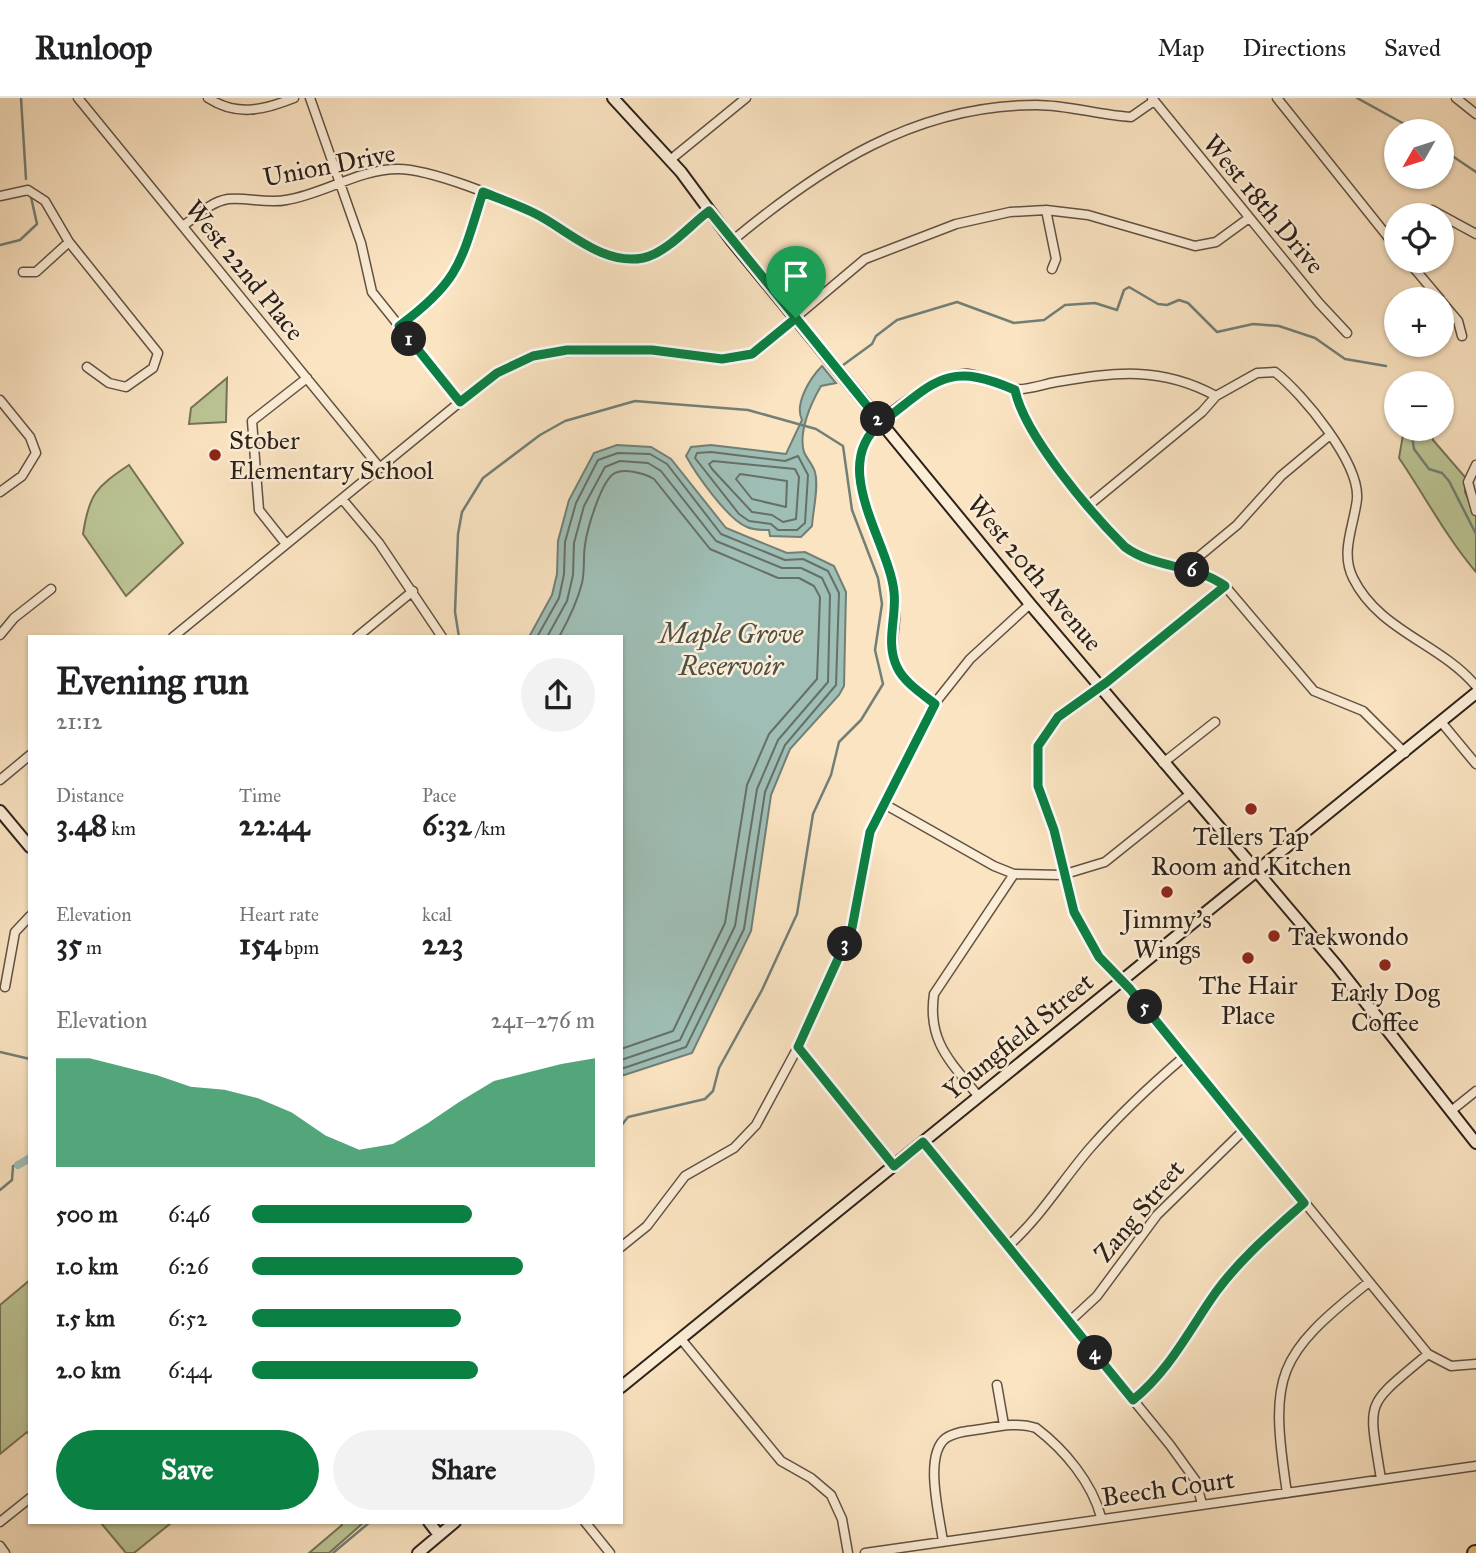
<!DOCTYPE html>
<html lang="en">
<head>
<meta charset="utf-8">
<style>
	:root { --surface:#fff; --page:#f2f2f2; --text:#202124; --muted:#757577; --line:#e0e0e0; --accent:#0b8043 }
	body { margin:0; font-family:"IM FELL Great Primer",serif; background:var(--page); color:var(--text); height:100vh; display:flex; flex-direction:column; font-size:26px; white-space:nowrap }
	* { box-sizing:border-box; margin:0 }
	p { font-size:23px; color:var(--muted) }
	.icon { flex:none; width:38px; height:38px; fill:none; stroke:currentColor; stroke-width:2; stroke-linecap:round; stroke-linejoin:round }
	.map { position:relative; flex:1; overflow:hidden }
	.sheet { position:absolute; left:28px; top:537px; width:595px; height:889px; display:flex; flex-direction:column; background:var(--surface); border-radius:0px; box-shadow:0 2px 5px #0004 }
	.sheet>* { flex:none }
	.needle { width:46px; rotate:231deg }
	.fabs { position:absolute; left:1384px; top:21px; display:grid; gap:14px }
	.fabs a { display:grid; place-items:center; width:70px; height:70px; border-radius:50%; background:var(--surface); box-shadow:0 2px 5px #0004; font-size:35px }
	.pin { position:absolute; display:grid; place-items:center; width:60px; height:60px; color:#fff; margin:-72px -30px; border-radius:50% 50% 50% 0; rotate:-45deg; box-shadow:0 0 7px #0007 }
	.pin .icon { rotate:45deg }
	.km { position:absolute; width:35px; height:35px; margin:-18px; border-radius:50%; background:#222; color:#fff; font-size:19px; line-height:35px; text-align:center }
	.round { display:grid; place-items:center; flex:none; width:74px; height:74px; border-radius:37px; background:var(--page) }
	.headline { display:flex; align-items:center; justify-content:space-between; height:119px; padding:0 28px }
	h1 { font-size:38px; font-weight:800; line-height:52px }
	.metrics { display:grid; grid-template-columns:repeat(3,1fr); gap:10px; height:119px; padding:7px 28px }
	.metrics div { display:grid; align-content:center }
	.metrics b { font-size:30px; font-weight:800 }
	.metrics small { font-size:19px; font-weight:400 }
	.metrics p { font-size:19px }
	.chart { height:196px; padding:14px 28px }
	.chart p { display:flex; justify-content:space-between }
	.chart svg { width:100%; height:126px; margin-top:7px; fill:var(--accent); opacity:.7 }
	.button { display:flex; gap:14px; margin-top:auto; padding:14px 28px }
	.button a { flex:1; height:80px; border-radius:42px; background:var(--accent); color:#fff; font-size:28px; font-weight:800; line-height:80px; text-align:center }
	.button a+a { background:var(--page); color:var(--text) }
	ul { padding:0 28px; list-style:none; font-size:23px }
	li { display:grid; grid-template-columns:112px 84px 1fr; align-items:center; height:52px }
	li i { height:18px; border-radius:9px; background:var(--accent) }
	header { display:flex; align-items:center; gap:42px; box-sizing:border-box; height:98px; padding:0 35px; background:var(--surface); border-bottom:2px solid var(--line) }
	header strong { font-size:33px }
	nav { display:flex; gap:38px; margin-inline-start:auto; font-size:24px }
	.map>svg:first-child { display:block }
</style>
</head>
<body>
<header>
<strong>Runloop</strong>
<nav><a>Map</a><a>Directions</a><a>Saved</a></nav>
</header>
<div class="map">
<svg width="1476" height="1455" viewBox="0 0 1476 1455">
	<rect width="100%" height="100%" fill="#fbe4c2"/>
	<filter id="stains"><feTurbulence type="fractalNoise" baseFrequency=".00286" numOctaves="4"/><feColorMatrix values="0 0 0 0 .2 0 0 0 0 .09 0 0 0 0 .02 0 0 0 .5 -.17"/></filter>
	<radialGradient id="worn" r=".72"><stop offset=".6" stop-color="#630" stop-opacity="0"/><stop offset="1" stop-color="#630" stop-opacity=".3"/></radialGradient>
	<path fill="#bcc595" stroke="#747357" stroke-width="2" d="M 227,280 L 226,324 L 189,326 L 191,310 Z
		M 1404,331 L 1431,331 L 1433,342 L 1465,379 L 1465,394 L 1476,418 L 1476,474 C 1446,439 1425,398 1399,360 Z
		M 129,367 L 183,445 L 126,498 L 83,436 C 89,396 96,389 129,367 Z
		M 30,1182 L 30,1337 L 27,1334 L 0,1356 L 0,1207 Z
		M 101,1425 L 171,1425 L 134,1455 L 126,1455 Z
		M 341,1425 L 363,1425 L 329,1455 L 309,1455 L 342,1427 Z"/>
	<path fill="#9fbeb5" stroke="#717f77" stroke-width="2" d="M 822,268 L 836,285 L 821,288 C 811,305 798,334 804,354 C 807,361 813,367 815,374 C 819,389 813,412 812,428 L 801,439 L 770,438 L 769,432 C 762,432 753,432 747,429 C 728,422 696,376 686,358 L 691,349 L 711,347 L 786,356 L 802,322 C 794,306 810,280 822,268 Z
		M 617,347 L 651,349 L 671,361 L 726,430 L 787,455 L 805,454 L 834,468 L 846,494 L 844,588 L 839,597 L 790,651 L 771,697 L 751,833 L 692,955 L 621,978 L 621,539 L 529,539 L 552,497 L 557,476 L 558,443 L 569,402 L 594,355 Z"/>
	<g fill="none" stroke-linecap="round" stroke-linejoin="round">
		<path stroke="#667067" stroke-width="2" d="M 711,354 L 785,363 L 798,358 L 808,377 L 805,425 L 797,432 L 778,432 L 771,426 L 749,423 L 739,416 L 695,360 L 697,355 Z
			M 713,363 L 795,371 L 799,379 L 796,421 L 783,424 L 772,417 L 752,414 L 712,371 L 709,366 Z
			M 740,376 L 787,383 L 786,409 L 752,401 L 736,381 Z
			M 537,539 L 559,500 L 564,476 L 565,444 L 576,405 L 598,362 L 618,355 L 650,356 L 667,366 L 721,436 L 785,462 L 803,461 L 828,473 L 839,495 L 836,587 L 785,647 L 765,694 L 744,831 L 686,949 L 621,971
			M 547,539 L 567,503 L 573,477 L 574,445 L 584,408 L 605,369 L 620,363 L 648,365 L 661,373 L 716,443 L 782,470 L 801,470 L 822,480 L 830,497 L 828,584 L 778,642 L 757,691 L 735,828 L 680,942 L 621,962
			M 559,539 C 569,521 577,505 582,485 C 585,472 583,459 585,447 C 587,431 600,388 612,377 C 622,369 644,375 654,381 L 710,451 L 778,480 L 799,480 L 814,488 L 820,499 L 817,581 L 769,636 L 747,687 L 725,825 L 673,933 L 621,951"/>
		<path stroke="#717f77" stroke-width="2.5" d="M 21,0 L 26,81
			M 1357,0 L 1417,33
			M 1442,51 L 1476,74
			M 0,147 L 20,142 L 37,126 L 31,99
			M 839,270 L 872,246 L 876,238 L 897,222 L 957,204 L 1014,225 L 1044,222 L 1065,207 L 1095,205 L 1117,212 L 1124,192 L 1129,189 L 1158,206 L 1167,207 L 1179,202 L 1188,205 L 1217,234 L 1253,226 L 1279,228 L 1315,240 L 1345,261 L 1386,268
			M 1411,331 L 1414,351 L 1429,371 L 1442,375 L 1449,383 L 1476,436
			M 459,539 L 455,514 L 458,436 L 462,414 L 483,380 L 540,337 L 565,323 L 635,303 L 748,312 L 816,331 L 843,348 L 852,412 L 878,480 L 882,506 L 875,552 L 883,586 L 861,622 L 839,644 L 831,677 L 813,716 L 797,816 L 762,892 L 719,970 L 713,993 L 705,1001 L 628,1019 L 621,1028
			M 0,954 L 30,961
			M 0,1092 L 12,1082 L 13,1068 L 18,1067
			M 333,1455 L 370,1424"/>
		<path stroke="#9fbeb5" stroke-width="8" d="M 18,1067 L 30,1060"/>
		<g stroke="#605243" stroke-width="11">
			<path id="street" d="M 78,0 L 380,370
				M 208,0 C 237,19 264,12 294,0
				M 310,0 L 361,145 L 372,194 L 460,304
				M 1152,0 L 1319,205 L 1347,235
				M 1277,0 L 1396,149
				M 1456,0 L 1476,16
				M 670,62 L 746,0
				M 0,98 L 28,92 L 45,103 L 69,144 L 158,255 L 153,270 L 126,289 L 109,285 L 87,269
				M 1046,112 L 1056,161 L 1052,171
				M 1413,117 L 1432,112 L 1476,136
				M 183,128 C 197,118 210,104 228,101 C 248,99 267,106 286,102 C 324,96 359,71 398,71 C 431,71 504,101 534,115 C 567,131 605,171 645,159 C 668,152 690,128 709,113
				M 1386,134 L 1396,128
				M 732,143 C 821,69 915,7 1036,7 C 1068,7 1099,17 1131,19 L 1154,3
				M 1408,163 L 1440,201
				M 23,174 L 36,174 L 69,144
				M 1442,204 L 1458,223 L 1462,238
				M 399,228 C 460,183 461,164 483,95
				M 1015,292 C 1025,338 1091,414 1125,449 C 1155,471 1194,466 1225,488 L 1314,593 L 1363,613 L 1405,655
				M 0,302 L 30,339 L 36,355 L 22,378 L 0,394
				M 1476,367 L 1468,384 L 1476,413
				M 343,402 L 379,445 L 442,539
				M 1089,407 L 1202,314 L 1216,298
				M 286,446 L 259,412 L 252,323 L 307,280
				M 1185,470 L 1237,427 L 1281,378 L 1330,337
				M 1225,488 L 1107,584 L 1058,619 L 1038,648 L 1038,688 L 1054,732 L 1074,814 L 1099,859 L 1131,891 L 1428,1256 L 1451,1268 L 1476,1266
				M 0,537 L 14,520 L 51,491
				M 173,539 L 460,304 L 497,275 L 517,264 L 550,254 L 652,252 L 722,261 L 752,256 L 865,161 L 956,126 L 1010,114 L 1046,112 L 1088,117 L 1195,148 L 1216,144 L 1249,120
				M 357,539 L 413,493
				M 935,605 C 866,556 905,547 893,485 C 883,438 850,398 863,347 C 869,323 944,273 969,276 C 985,278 999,290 1014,291 C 1026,293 1044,286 1056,284 C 1115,274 1161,268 1216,298 L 1257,275 L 1275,274 C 1303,296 1360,365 1357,401 C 1354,428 1340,454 1353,480 C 1379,533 1440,545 1476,588
				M 1442,625 L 1476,666
				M 1163,665 L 1215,624
				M 0,682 L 30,657
				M 886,707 L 994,768 L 1014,776 L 1062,777 L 1105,764 L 1190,696
				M 5,889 L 15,834 L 30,818
				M 798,949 L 894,1068
				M 979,999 C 951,964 927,944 934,896 L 1014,776
				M 1451,1013 L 1476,993
				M 923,1044 L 1170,1347 L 1196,1383 L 1202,1406
				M 1008,1148 C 1041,1119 1063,1081 1091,1049 C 1120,1016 1152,986 1185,958
				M 621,1149 L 647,1128 L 685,1078 L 734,1050 L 756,1027 L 798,949 L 852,830 L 870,734 L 935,605 L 970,561 L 1030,506
				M 1069,1224 L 1097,1198 L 1157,1117 L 1244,1032
				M 681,1241 L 781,1363 L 811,1380 L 831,1397 L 842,1421 L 848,1455
				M 997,1287 L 1004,1327
				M 1133,1302 C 1170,1272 1189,1232 1216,1194 C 1240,1161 1273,1132 1304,1105
				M 1381,1381 C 1368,1299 1364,1310 1428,1256
				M 1287,1395 C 1269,1276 1276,1258 1369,1184
				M 0,1424 L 30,1400
				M 585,1424 L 610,1455
				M 943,1444 C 940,1419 923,1357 946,1340 C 956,1333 970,1333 982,1331 C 1000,1328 1019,1324 1036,1330 C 1065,1352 1092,1385 1101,1419
				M 0,1448 L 5,1455
				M 865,1455 L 1476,1368"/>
		</g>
		<g stroke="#2c2119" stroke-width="14">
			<path id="secondary" d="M 613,0 L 681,74 L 732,143 L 1030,506 L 1337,868 L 1476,1045
				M 0,713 L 30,749
				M 621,1289 L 1476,595
				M 429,1424 L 439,1437
				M 418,1455 L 455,1424"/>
		</g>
		<g stroke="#2c2119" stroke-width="18">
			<path id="highway" d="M 1475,1455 L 1476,1455"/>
		</g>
		<use href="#street" stroke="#fcedd7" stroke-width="8"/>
		<use href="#secondary" stroke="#fcedd7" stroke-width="10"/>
		<use href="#highway" stroke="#eec281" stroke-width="14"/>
	</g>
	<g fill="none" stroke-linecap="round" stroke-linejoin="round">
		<g stroke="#fff" stroke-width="14">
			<path id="route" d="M 796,220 L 709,113 C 690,127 667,155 643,160 C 602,168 567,131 534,115 C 517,107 500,101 483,94 C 461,164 460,183 399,228 L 460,304 L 497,275 L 533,258 L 567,252 L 652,252 L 722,261 L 752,256 L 796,220 L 881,325 C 828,368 889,444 894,494 C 897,519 885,544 897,569 C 904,584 921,595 935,606 L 870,734 L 852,830 L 798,949 L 894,1068 L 923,1044 L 1133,1302 C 1170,1272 1189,1232 1216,1194 C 1241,1160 1273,1133 1304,1105 L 1130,891 L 1099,859 L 1074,814 L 1054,732 L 1038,688 L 1038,648 L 1058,619 L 1107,584 L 1225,488 C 1195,466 1155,471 1125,449 C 1091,415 1024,337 1015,292 C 946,262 935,284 881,325 L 796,220"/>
		</g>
		<use href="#route" stroke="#0b8043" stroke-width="9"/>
	</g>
	<g fill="#8f2418" stroke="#fcedd7" stroke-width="2.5">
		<circle cx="215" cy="357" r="7"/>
		<circle cx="1251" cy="711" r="7"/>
		<circle cx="1167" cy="794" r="7"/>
		<circle cx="1274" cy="838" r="7"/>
		<circle cx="1248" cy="860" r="7"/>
		<circle cx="1385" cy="867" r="7"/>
	</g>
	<g text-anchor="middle" stroke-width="5" stroke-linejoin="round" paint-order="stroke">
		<g font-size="26" fill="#2c2119" stroke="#fcedd7">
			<text transform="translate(329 67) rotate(-11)" y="9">Union Drive</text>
			<text transform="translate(1264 106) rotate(50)" y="9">West 18th Drive</text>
			<text transform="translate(245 172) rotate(51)" y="9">West 22nd Place</text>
			<text transform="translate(1035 475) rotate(50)" y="9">West 20th Avenue</text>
			<text transform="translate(1018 938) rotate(-39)" y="9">Youngfield Street</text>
			<text transform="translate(1139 1113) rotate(-50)" y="9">Zang Street</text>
			<text transform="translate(1168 1390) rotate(-8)" y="9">Beech Court</text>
		</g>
		<g font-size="26" fill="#2c2119" stroke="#fcedd7">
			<text x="229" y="351" text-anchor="start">Stober<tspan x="229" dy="30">Elementary School</tspan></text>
			<text x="1251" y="747">Tellers Tap<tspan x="1251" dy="30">Room and Kitchen</tspan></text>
			<text x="1167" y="830">Jimmy's<tspan x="1167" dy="30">Wings</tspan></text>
			<text x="1288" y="847" text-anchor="start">Taekwondo</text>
			<text x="1248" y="896">The Hair<tspan x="1248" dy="30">Place</tspan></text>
			<text x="1385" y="903">Early Dog<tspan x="1385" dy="30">Coffee</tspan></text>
		</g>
		<g font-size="28" font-style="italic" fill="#4e5048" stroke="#fcedd7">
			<text x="731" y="545">Maple Grove<tspan x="731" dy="32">Reservoir</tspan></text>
		</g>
	</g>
	<rect width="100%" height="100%" filter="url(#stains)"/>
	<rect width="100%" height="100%" fill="url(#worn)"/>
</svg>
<div class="fabs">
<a><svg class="needle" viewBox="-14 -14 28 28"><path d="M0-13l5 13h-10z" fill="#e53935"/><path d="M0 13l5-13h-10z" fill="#757577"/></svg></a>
<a><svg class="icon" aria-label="locate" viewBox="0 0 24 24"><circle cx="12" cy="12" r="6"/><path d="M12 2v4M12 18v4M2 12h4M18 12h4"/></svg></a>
<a>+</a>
<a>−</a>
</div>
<div class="pin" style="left:796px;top:220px;background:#1e9e55"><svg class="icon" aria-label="arrive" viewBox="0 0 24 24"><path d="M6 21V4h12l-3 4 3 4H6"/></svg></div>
<b class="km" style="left:409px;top:241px">1</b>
<b class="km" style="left:878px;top:321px">2</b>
<b class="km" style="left:845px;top:846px">3</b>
<b class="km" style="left:1095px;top:1255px">4</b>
<b class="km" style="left:1145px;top:909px">5</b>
<b class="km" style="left:1192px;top:472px">6</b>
<section class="sheet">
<div class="headline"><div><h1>Evening run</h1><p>21:12</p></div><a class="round"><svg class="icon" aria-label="share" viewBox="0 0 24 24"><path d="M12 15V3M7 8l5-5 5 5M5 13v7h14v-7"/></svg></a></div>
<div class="metrics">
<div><p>Distance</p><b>3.48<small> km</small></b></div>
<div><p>Time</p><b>22:44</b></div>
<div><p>Pace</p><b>6:32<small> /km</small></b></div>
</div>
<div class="metrics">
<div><p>Elevation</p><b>35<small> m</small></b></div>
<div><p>Heart rate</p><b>154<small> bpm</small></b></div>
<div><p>kcal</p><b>223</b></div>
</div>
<div class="chart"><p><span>Elevation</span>241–276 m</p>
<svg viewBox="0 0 160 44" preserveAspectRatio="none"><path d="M0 44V6L10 6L20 9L30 12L40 16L50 17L60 20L70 25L80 33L90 38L100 36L110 29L120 21L130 14L140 11L150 8L160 6V44z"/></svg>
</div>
<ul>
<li><b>500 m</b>6:46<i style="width:64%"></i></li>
<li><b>1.0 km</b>6:26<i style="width:79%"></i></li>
<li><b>1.5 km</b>6:52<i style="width:61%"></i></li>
<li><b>2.0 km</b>6:44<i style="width:66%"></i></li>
</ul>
<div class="button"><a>Save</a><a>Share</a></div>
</section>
</div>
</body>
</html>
